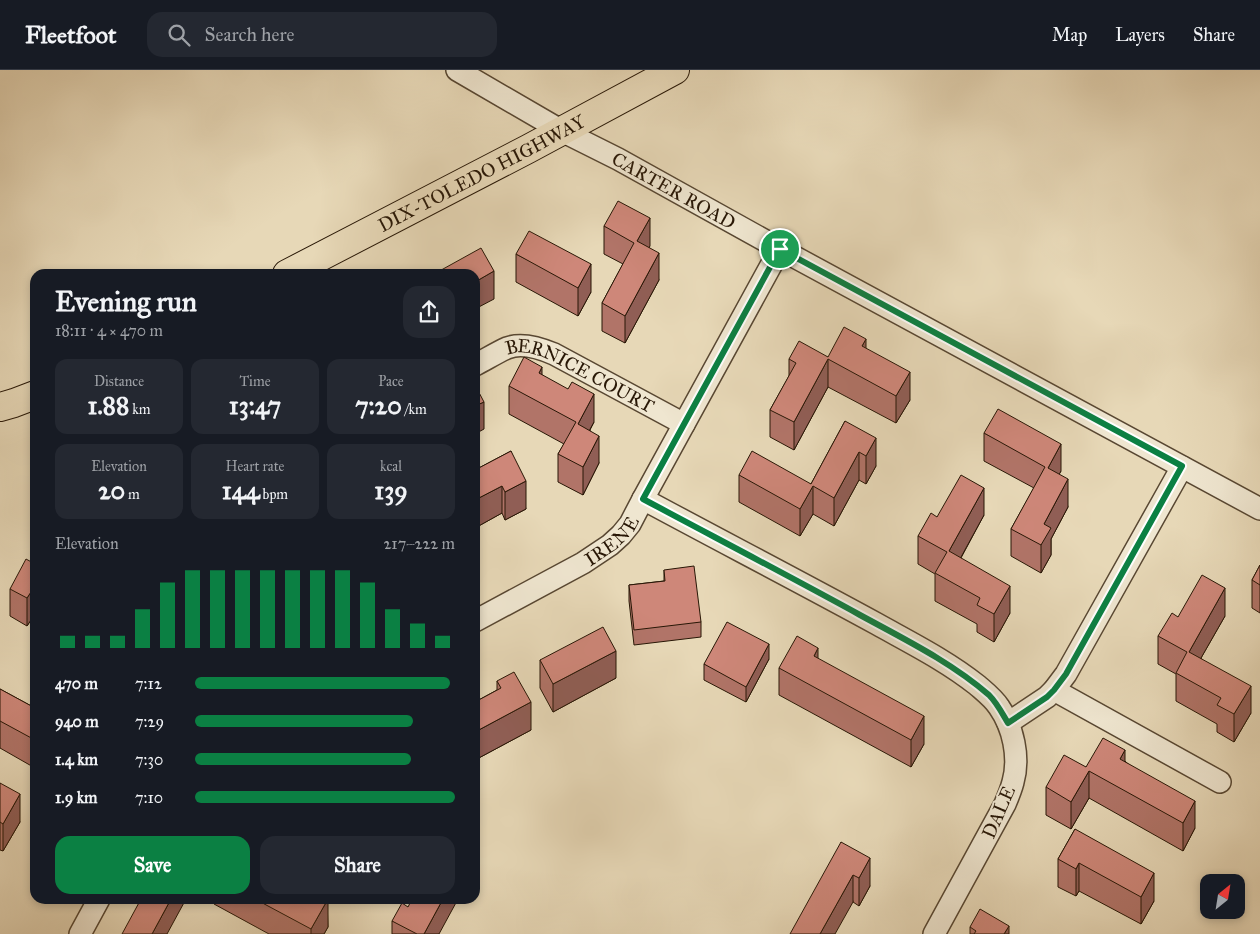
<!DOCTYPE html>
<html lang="en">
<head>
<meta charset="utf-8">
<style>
	:root { --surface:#171b24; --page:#242831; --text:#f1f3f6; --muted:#9ea1a6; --line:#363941; --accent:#0b8043 }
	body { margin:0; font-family:"IM FELL Great Primer",serif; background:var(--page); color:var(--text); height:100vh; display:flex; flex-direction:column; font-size:19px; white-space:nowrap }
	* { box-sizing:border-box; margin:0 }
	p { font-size:16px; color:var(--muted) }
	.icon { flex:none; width:28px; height:28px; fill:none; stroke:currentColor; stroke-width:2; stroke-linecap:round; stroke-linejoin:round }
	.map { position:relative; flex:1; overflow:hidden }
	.panel { position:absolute; left:30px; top:199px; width:450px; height:635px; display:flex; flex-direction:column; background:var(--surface); border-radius:15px; box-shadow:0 2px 8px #0003 }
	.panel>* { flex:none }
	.needle { width:32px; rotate:30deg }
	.controls { position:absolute; left:1200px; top:804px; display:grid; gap:10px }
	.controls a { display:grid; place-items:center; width:45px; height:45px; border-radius:10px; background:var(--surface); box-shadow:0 2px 8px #0003; font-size:25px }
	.pin { position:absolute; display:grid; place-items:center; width:42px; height:42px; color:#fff; margin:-21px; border:2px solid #fff; border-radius:50%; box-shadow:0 1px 5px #0007 }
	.round { display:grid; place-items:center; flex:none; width:52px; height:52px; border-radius:15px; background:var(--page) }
	.headline { display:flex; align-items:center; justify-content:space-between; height:85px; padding:0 25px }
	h1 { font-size:28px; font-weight:700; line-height:38px }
	.stats { display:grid; grid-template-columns:repeat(3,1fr); gap:8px; height:85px; padding:5px 25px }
	.stats div { display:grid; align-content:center; border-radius:12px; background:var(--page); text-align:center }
	.stats b { font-size:25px; font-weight:700 }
	.stats small { font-size:14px; font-weight:400 }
	.stats p { font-size:14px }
	.chart { height:140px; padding:10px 25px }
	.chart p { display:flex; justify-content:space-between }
	.chart svg { width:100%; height:90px; margin-top:5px; stroke:var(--accent); stroke-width:6 }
	.button { display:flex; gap:10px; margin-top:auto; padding:10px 25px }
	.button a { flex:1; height:58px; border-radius:15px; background:var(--accent); color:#fff; font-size:20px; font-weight:700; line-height:58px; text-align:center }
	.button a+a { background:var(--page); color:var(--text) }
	ul { padding:0 25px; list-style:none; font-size:16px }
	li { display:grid; grid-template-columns:80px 60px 1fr; align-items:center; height:38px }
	li i { height:12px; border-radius:6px; background:var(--accent) }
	header { display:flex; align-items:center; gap:30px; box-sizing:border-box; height:70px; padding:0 25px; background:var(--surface); border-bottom:1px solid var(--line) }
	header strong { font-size:24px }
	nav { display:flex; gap:28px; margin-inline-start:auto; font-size:18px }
	.search { width:350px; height:45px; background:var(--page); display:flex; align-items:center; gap:12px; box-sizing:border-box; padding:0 18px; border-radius:15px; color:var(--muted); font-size:19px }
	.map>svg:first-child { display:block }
</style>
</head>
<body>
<header>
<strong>Fleetfoot</strong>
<div class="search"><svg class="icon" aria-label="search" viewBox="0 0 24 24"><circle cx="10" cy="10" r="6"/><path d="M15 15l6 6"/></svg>Search here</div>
<nav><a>Map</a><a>Layers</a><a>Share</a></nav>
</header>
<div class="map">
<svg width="1260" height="864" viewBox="0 0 1260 864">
	<rect width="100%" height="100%" fill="#e7d8b7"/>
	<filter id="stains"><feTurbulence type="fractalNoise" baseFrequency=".004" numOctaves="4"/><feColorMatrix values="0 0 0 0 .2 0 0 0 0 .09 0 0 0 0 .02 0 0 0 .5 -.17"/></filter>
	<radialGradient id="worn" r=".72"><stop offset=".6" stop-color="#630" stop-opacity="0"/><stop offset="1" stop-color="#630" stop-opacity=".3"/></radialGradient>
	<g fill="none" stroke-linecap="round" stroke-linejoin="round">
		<g stroke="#584732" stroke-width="24">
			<g id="street">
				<path id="s1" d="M 457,0 L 562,61 L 618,89 L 780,179 L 1260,439"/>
				<path id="s2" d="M 475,295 C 485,290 496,283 507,278 C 522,272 540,278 554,284 L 684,354"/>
				<path d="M 643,429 C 721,471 800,512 877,554 C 911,573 947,591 977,615 C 985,622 993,628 999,637 C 1013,657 1020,687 1013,712 C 1011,720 1008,727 1005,734 L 934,864"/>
				<path id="s3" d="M 475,551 L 583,493 L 610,475 L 621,465 L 630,454 L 643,429 L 780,179"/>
				<path d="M 1054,620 L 1220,712"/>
				<path d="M 1008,653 L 1047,627 L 1054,620 L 1066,604 L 1182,397"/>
				<path d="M 80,864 L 99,829"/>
			</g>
		</g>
		<g stroke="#281706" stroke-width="30">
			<g id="primary">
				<path id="s4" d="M 287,204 L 528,79 L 675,0"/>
				<path d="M 0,337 L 14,333 L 35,325"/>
			</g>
		</g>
		<use href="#street" stroke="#efe6d0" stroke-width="21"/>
		<use href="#primary" stroke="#e7d8b7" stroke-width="28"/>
	</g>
	<path fill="#b17468" stroke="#281706" d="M 604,156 L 650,176 L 649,177 L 659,210 L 625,273 L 602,261 L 602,233 L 623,194 L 604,184 Z
		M 516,184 L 591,222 L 578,246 L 516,212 Z
		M 866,278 L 910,330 L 896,353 L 828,317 L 794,380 L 770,367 L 770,340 L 789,306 L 789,289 L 828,287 Z
		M 542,305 L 594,352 L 590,360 L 599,393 L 583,425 L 558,412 L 558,384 L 564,374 L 509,344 L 509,316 Z
		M 845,351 L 876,396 L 866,414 L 859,410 L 834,456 L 813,444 L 800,466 L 739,432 L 739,405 L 811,414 Z
		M 984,363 L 1061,401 L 1059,404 L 1068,437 L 1051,469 L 1051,485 L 1041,503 L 1011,486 L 1011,459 L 1034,418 L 984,391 Z
		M 511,381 L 526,439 L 505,450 L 502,443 L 475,458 L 475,400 Z
		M 984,445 L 961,488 L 1010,543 L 994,572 L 977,562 L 977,554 L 935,531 L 935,504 L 918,494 L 918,466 L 937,447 Z
		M 35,494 L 35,552 L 31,550 L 27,556 L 10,546 L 10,519 Z
		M 1260,495 L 1260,543 L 1252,538 L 1252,510 Z
		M 664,500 L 701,552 L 701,567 L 634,575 L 629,531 L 629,515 L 664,511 Z
		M 1225,546 L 1201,588 L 1251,643 L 1234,672 L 1217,662 L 1217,654 L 1176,631 L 1176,604 L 1158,594 L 1158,566 L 1178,547 Z
		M 769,589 L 746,632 L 704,610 L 704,594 Z
		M 818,589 L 924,674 L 911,697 L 779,625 L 779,598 Z
		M 540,590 L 616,608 L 553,642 L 540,618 Z
		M 497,611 L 531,660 L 475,690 L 475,632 L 497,620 Z
		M 0,619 L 35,638 L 35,698 L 0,678 Z
		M 1125,691 L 1195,758 L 1183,781 L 1089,728 L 1071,759 L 1046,745 L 1046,717 L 1086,697 Z
		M 0,713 L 20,752 L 3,781 L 0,780 Z
		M 1075,759 L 1154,831 L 1141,854 L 1079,821 L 1076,826 L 1058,817 L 1058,789 Z
		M 841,772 L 870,816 L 859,836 L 853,832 Z
		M 214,829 L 327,829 L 328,857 L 324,864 L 269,864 L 214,834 Z
		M 392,851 L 439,864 L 392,864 Z
		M 970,857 L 1009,864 L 970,864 Z"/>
	<path fill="#905e55" stroke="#281706" d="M 650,148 L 650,176 L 637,199 L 637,171 Z
		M 659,183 L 659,210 L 625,273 L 625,246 Z
		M 591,194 L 591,222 L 578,246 L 578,218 Z
		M 494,201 L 494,229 L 475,239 L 475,212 Z
		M 866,269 L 866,297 L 862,276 Z
		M 828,289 L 828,317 L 794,380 L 794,352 Z
		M 542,297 L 542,324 L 539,303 Z
		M 910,302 L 910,330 L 896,353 L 896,326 Z
		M 594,324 L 594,352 L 578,381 L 578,354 Z
		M 484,332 L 484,359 L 475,364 L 475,336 Z
		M 599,366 L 599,393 L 583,425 L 583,397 Z
		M 876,368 L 876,396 L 866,414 L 866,386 Z
		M 1061,374 L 1061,401 L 1048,425 L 1048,398 Z
		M 859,382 L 859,410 L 834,456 L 834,428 Z
		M 1068,409 L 1068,437 L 1051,469 L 1051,485 L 1041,503 L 1041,475 L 1044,454 Z
		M 526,411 L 526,439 L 505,450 L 505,422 Z
		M 502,416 L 502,443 L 475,458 L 475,430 Z
		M 813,416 L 813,444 L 800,466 L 800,439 Z
		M 984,418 L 984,445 L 949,509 L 949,481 Z
		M 1010,516 L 1010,543 L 994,572 L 994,544 Z
		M 1225,518 L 1225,546 L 1189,609 L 1189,582 Z
		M 31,522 L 31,550 L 27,556 L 27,528 Z
		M 769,574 L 769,589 L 746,632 L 746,617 Z
		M 818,578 L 818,605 L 814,586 Z
		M 616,581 L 616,608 L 553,642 L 553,614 Z
		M 1251,616 L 1251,643 L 1234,672 L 1234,644 Z
		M 531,632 L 531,660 L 475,690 L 475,662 Z
		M 924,646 L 924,674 L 911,697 L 911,670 Z
		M 1125,680 L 1125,708 L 1120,689 Z
		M 1089,701 L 1089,728 L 1071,759 L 1071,732 Z
		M 20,724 L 20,752 L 3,781 L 3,754 Z
		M 1195,731 L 1195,758 L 1183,781 L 1183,753 Z
		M 870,788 L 870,816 L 859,836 L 859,808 Z
		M 1079,793 L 1079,821 L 1076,826 L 1076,799 Z
		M 1154,803 L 1154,831 L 1141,854 L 1141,827 Z
		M 853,805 L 853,832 L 835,864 L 820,864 Z
		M 171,829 L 186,829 L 167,864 L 152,864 Z
		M 328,829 L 328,857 L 324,864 L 311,864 L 311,859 Z
		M 443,829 L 458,829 L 439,864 L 424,864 Z
		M 1009,856 L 1009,864 L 1004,864 Z"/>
	<path fill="#ce8779" stroke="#281706" d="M 618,131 L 650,148 L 637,171 L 659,183 L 625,246 L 602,233 L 634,173 L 604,156 Z
		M 529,161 L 591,194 L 578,218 L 516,184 Z
		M 481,178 L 494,201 L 475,212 L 475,204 L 434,204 Z
		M 844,257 L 866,269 L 862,276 L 910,302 L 896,326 L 828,289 L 794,352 L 770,340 L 796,293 L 789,289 L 799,271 L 828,287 Z
		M 524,287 L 542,297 L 539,303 L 568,319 L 572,312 L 594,324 L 578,354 L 599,366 L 583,397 L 558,384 L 576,352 L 509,316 Z
		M 475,315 L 484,332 L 475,336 Z
		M 998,339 L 1061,374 L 1048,398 L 1068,409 L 1044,454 L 1051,458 L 1041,475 L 1011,459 L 1045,397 L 984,363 Z
		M 845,351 L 876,368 L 866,386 L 859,382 L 834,428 L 813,416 L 800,439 L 739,405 L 752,381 L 811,414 Z
		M 511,381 L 526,411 L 505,422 L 502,416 L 475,430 L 475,400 Z
		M 961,405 L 984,418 L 949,481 L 1010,516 L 994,544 L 977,535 L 980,528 L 935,503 L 947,482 L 918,466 L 931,443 L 937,447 Z
		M 26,489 L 35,494 L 35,524 L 31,522 L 27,528 L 10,519 Z
		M 1260,495 L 1260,515 L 1252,510 Z
		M 694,496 L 701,552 L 634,560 L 629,515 L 665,511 L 664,500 Z
		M 1202,505 L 1225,518 L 1189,582 L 1251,616 L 1234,644 L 1217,635 L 1221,628 L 1176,603 L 1187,582 L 1158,566 L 1172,543 L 1178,547 Z
		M 727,552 L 769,574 L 746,617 L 704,594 Z
		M 603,557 L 616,581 L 553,614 L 540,590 Z
		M 797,566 L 818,578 L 814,586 L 924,646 L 911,670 L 779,598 Z
		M 514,602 L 531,632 L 475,662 L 475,632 L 501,618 L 497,611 Z
		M 0,619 L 35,638 L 35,670 L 0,651 Z
		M 1103,668 L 1125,680 L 1120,689 L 1195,731 L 1183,753 L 1089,701 L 1071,732 L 1046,717 L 1064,685 L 1086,697 Z
		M 0,713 L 20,724 L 3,754 L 0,752 Z
		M 1075,759 L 1154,803 L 1141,827 L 1079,793 L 1076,799 L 1058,789 Z
		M 841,772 L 870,788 L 859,808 L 853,805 L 820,864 L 790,864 Z
		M 141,829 L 171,829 L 152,864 L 122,864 Z
		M 255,829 L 328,829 L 311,859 Z
		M 412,829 L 443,829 L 424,864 L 417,864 L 392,851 L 402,833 L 408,837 Z
		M 980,839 L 1009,856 L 1004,864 L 974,864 L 976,861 L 970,857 Z"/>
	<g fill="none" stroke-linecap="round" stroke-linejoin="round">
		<g stroke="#fff" stroke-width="10">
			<path id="route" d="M 780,179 L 1182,396 L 1066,604 L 1054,620 L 1047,627 L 1008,653 C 1002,643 997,633 989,625 C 951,592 904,569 860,545 C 789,506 716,468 643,429 Z"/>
		</g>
		<use href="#route" stroke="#0b8043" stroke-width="6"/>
	</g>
	<g text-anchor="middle" stroke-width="4" stroke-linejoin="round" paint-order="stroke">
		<g font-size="19" fill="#281706" stroke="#efe6d0">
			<text dy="7" stroke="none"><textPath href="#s4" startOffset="219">DIX-TOLEDO HIGHWAY</textPath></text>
			<text dy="7" stroke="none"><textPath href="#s1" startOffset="248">CARTER ROAD</textPath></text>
			<text dy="7" stroke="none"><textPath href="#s2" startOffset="116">BERNICE COURT</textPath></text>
			<text dy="7" stroke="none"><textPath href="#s3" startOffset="159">IRENE</textPath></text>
			<text transform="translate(998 742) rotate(-66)" y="7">DALE</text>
		</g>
	</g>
	<rect width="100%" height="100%" filter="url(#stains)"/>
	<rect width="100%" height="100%" fill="url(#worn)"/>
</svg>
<div class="controls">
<a><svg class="needle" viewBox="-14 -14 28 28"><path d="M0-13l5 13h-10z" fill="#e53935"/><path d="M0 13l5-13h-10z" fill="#9ea1a6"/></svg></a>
</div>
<div class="pin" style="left:780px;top:179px;background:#1e9e55"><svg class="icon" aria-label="arrive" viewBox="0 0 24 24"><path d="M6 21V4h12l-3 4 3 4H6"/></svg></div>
<section class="panel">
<div class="headline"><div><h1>Evening run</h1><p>18:11 · 4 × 470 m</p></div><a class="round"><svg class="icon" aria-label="share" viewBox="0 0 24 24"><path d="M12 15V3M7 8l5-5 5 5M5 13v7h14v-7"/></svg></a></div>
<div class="stats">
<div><p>Distance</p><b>1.88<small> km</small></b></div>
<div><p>Time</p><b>13:47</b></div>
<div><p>Pace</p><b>7:20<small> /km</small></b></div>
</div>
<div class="stats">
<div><p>Elevation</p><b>20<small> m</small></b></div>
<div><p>Heart rate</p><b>144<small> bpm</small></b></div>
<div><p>kcal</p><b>139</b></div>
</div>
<div class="chart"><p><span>Elevation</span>217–222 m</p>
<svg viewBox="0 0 160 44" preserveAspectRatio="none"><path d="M5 44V38M15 44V38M25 44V38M35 44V25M45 44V12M55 44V6M65 44V6M75 44V6M85 44V6M95 44V6M105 44V6M115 44V6M125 44V12M135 44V25M145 44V32M155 44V38"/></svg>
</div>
<ul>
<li><b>470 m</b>7:12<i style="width:98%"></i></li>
<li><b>940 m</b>7:29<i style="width:84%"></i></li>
<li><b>1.4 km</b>7:30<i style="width:83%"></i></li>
<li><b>1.9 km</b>7:10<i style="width:100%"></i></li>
</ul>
<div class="button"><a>Save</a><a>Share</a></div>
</section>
</div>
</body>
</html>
